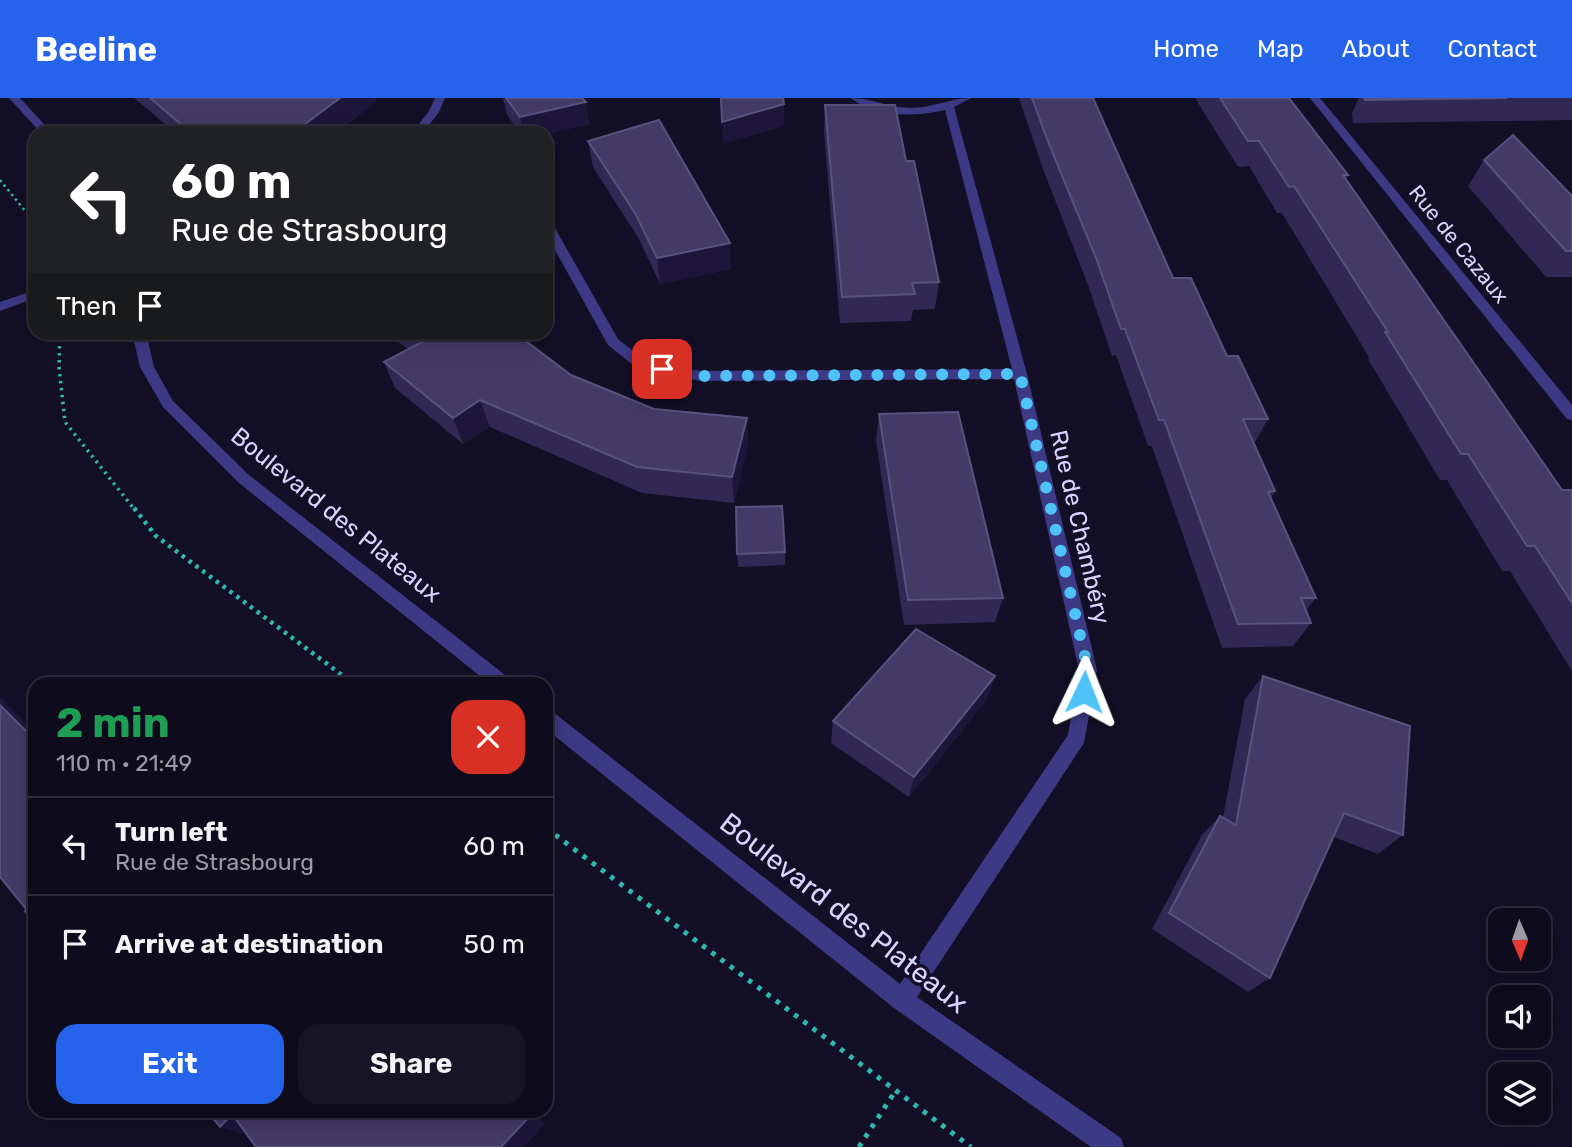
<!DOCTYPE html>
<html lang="en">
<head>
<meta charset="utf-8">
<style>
  :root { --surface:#0e0b1c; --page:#171425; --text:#f1f3f6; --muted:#9b9ba3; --line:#2e2b3b; --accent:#2563eb }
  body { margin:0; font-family:Rubik,sans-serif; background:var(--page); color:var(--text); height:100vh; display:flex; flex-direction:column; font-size:26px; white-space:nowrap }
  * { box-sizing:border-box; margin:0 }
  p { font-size:23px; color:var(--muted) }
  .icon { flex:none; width:38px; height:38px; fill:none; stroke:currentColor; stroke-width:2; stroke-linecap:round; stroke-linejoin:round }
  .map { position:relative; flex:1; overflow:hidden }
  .drawer { position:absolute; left:28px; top:579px; width:525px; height:441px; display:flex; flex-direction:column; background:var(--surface); border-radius:21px; box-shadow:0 4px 18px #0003,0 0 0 2px var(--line) }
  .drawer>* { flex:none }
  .banner { position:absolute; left:28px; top:28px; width:525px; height:214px; border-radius:21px; box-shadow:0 4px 18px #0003,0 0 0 2px var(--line); background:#202124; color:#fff; overflow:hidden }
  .needle { width:46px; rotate:178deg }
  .controls { position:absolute; left:1488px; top:810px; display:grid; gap:14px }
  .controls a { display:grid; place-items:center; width:63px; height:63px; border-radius:14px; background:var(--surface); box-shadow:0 4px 18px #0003,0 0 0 2px var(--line); font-size:35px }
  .pin { position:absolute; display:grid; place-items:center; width:60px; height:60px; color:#fff; margin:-30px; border-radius:14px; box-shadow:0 4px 10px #0006 }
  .me { position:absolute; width:77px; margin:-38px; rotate:2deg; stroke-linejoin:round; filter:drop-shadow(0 0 5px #0008) }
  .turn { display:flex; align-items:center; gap:24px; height:147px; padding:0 28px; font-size:32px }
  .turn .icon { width:91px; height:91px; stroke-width:2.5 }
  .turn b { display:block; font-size:49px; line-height:60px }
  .then { display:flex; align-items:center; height:66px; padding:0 28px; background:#0003; gap:14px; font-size:26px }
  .round { display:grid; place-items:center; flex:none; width:74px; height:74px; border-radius:21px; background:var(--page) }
  .summary { display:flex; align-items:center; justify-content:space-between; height:119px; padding:0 28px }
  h1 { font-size:42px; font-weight:700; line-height:52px; color:#1e9e55 }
  .cta { display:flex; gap:14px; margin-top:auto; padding:14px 28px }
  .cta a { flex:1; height:80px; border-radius:21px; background:var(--accent); color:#fff; font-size:28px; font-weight:700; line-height:80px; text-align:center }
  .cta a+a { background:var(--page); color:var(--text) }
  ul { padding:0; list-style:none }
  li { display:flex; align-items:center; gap:21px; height:98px; padding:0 28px; border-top:2px solid var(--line) }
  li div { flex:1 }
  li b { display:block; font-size:26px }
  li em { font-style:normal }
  header { display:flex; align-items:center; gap:42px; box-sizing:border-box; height:98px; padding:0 35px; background:var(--accent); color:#fff }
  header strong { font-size:33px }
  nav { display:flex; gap:38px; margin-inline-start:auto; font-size:24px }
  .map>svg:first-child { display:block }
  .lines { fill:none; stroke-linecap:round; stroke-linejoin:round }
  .path-far3 { stroke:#2fb8b0; stroke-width:2.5; stroke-dasharray:2.5 3.5; stroke-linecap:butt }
  .path-far2 { stroke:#2fb8b0; stroke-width:3.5; stroke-dasharray:2.5 4.5; stroke-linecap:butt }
  .path-far1 { stroke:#2fb8b0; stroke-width:4.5; stroke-dasharray:3.5 5; stroke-linecap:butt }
  .path { stroke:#2fb8b0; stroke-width:5; stroke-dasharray:4.5 7; stroke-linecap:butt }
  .minor { fill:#3d3a85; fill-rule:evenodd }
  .wall { fill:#312854 }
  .shaded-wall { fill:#1d163a }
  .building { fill:#433a66; stroke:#5a527e; stroke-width:2 }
  .route { stroke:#4fc3f7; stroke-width:12; stroke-dasharray:0 21.6 }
  .labels { text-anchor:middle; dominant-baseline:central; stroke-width:7; stroke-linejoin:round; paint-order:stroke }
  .far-street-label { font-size:21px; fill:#d9d4ff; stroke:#130f26 }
  .street-label { font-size:24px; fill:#d9d4ff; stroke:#130f26 }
  .near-street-label { font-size:28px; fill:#d9d4ff; stroke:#130f26 }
</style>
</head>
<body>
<header>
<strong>Beeline</strong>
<nav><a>Home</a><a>Map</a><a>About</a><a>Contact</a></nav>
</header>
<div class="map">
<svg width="1572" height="1049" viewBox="0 0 1572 1049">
  <rect width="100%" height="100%" fill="#130f26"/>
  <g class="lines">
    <!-- path-far3 -->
    <path class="path-far3" d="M 0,82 L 35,125"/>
    <!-- path-far2 -->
    <path class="path-far2" d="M 60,234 L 59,269 L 65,324 L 135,412"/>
    <!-- path-far1 -->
    <path class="path-far1" d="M 134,410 L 156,438 L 354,586"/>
    <!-- path -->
    <g class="path">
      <path d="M 546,730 L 971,1049"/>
      <path d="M 859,1049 L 896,992"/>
    </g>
    <!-- minor -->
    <g class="minor">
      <path d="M 9,0 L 20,0 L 52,35 L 41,35 Z"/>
      <path d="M 435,0 L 445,0 L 439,14 L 423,35 L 412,35 L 429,13 Z"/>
      <path d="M 851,0 C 871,0 890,10 911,10 C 932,10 951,0 971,0 L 954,9 L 1027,276 L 1097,572 L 1084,645 L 917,899 L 1121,1040 L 1124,1049 L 1091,1049 L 894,910 L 546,631 L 546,612 L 553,614 L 900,886 L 1068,637 L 1079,572 L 1014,281 L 701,283 L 638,271 L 608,247 L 546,136 L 546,121 L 552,125 L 618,241 L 647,264 L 701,273 L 1012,271 L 945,12 C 916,19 875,20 851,0 Z"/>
      <path d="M 1310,0 L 1320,0 L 1572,307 L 1572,322 L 1567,321 Z"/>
      <path d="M 35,192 L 35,200 L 0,213 L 0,204 Z"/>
      <path d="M 132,234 L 146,234 L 154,269 L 173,303 L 249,377 L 509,580 L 512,586 L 490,586 L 239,385 L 163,309 L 140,269 Z"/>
    </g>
  </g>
  <!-- wall -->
  <g class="wall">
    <path d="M 134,0 L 377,0 L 375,4 L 336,35 L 172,35 L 170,32 L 171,31 Z"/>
    <path d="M 503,0 L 582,0 L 586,4 L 589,26 L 546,36 L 546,35 L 520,35 L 507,17 Z"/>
    <path d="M 1019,0 L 1093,0 L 1173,180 L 1268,321 L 1254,346 L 1275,393 L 1271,400 L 1316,500 L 1306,512 L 1311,525 L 1293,548 L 1222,550 L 1152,348 L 1148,348 L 1116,257 L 1112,258 L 1088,187 L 1043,71 Z"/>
    <path d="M 1195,0 L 1289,0 L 1348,77 L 1346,82 L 1562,392 L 1572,392 L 1572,573 L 1510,473 L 1502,473 L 1447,382 L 1440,382 L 1368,261 L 1369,259 L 1282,115 L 1277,115 L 1249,68 L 1238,69 Z"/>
    <path d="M 1359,0 L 1572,0 L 1572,22 L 1353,25 L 1352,15 Z"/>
    <path d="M 825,7 L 906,63 L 939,184 L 935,211 L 913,212 L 911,223 L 840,225 L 824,33 Z"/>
    <path d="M 588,43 L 731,171 L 660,186 L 639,141 L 593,69 Z"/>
    <path d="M 1484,62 L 1572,98 L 1572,179 L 1546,179 L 1468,88 Z"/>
    <path d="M 384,234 L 514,234 L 571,277 L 654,311 L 747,320 L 748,347 L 734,405 L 642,395 L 490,329 L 463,346 L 395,290 L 384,264 L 408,251 Z"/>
    <path d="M 879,316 L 1003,500 L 995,524 L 904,527 L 876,343 Z"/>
    <path d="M 785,454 L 785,467 L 738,469 L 737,456 Z"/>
    <path d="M 995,578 L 987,601 L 909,699 L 831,645 L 833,623 Z"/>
    <path d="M 1263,578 L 1403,737 L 1378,756 L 1334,739 L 1270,880 L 1248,894 L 1152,831 L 1202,737 L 1220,718 L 1223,719 L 1245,601 Z"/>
  </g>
  <!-- shaded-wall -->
  <g class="shaded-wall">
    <path d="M 340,0 L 377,0 L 375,4 L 336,35 L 293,35 Z"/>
    <path d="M 586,4 L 589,26 L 546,36 L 546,35 L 523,35 L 520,19 Z"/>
    <path d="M 784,6 L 784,28 L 723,46 L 722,24 Z"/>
    <path d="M 730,145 L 731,171 L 660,186 L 657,160 Z"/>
    <path d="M 480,302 L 490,329 L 463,346 L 453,320 Z"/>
    <path d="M 747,320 L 748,347 L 734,405 L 732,379 Z"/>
    <path d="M 995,578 L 987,601 L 909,699 L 914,679 Z"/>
    <path d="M 0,599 L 35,634 L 35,642 L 0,607 Z"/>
    <path d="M 528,1013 L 533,1013 L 545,1026 L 524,1049 L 501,1049 Z"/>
    <path d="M 232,1016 L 251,1038 L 220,1029 Z"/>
  </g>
  <!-- building -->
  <g class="building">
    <path d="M 150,0 L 340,0 L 293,35 L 175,35 L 170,32 L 182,27 Z"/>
    <path d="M 506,0 L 582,0 L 586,4 L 520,19 Z"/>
    <path d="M 721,0 L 783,0 L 784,6 L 722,24 Z"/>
    <path d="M 1032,0 L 1093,0 L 1173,180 L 1191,180 L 1227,258 L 1238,258 L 1268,321 L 1243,321 L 1275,393 L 1268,394 L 1316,500 L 1301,500 L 1311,525 L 1238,526 L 1164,322 L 1159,322 L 1125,231 L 1121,231 L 1096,160 L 1049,46 Z"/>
    <path d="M 1220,0 L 1289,0 L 1348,77 L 1343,77 L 1562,392 L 1572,392 L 1572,505 L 1535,448 L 1527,448 L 1468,356 L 1461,356 L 1385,234 L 1388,234 L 1294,88 L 1289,89 L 1259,43 L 1248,43 Z"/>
    <path d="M 1364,0 L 1507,0 L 1365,2 Z"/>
    <path d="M 825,7 L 895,7 L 906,63 L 914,63 L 939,184 L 912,185 L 915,196 L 842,199 Z"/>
    <path d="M 659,22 L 730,145 L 657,160 L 635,115 L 588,43 Z"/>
    <path d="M 1513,37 L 1572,98 L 1572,153 L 1566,153 L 1484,62 Z"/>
    <path d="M 411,234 L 514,234 L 571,277 L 654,311 L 747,320 L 732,379 L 637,369 L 480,302 L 453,320 L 384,264 L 424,243 Z"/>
    <path d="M 958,314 L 1003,500 L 908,502 L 879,316 Z"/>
    <path d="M 782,408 L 785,454 L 737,456 L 736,409 Z"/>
    <path d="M 916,531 L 995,578 L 914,679 L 833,623 Z"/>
    <path d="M 1263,578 L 1410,628 L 1403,737 L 1344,715 L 1270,880 L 1169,815 L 1220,718 L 1236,727 Z"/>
    <path d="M 0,607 L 35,642 L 35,825 L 25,813 L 27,812 L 0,779 Z"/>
    <path d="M 207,1013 L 528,1013 L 531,1017 L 501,1049 L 256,1049 L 232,1016 L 220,1029 Z"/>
  </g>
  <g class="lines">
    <!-- route -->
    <path class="route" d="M 662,271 L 701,278 L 1020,276 L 1088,572 L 1084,594"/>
  </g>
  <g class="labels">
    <!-- far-street labels -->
    <g class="far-street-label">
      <text transform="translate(1459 146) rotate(51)">Rue de Cazaux</text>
    </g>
    <!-- street labels -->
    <g class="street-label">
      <text transform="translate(336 417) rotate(39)">Boulevard des Plateaux</text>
      <text transform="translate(1080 429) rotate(77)">Rue de Chambéry</text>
    </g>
    <!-- near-street labels -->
    <g class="near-street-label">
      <text transform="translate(844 815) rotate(38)">Boulevard des Plateaux</text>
    </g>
  </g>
</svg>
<div class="controls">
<a><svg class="needle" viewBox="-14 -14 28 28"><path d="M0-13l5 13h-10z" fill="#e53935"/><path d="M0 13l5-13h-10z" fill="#9b9ba3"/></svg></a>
<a><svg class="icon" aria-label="sound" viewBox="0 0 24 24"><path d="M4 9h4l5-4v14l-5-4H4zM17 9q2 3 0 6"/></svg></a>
<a><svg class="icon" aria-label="layers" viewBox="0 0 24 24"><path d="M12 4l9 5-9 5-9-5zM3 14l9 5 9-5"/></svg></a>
</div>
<div class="pin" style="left:662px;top:271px;background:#d93025"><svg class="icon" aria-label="arrive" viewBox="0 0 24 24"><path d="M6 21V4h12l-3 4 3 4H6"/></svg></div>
<svg class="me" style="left:1084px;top:594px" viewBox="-20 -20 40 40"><path d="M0-17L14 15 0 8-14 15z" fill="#4fc3f7" stroke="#fff" stroke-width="4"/></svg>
<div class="banner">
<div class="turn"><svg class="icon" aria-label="left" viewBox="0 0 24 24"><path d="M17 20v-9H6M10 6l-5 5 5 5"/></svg><div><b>60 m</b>Rue de Strasbourg</div></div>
<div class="then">Then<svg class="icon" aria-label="arrive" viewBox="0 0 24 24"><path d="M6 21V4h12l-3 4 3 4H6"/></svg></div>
</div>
<section class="drawer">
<div class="summary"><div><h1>2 min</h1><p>110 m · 21:49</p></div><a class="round" style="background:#d93025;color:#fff"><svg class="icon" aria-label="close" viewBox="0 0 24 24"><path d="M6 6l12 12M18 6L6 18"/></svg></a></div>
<ul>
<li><svg class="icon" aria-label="left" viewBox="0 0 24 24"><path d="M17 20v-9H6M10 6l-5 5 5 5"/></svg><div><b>Turn left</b><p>Rue de Strasbourg</p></div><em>60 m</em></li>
<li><svg class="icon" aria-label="arrive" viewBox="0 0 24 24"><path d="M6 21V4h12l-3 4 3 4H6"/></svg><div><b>Arrive at destination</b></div><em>50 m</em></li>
</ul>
<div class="cta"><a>Exit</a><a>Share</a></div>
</section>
</div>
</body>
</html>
